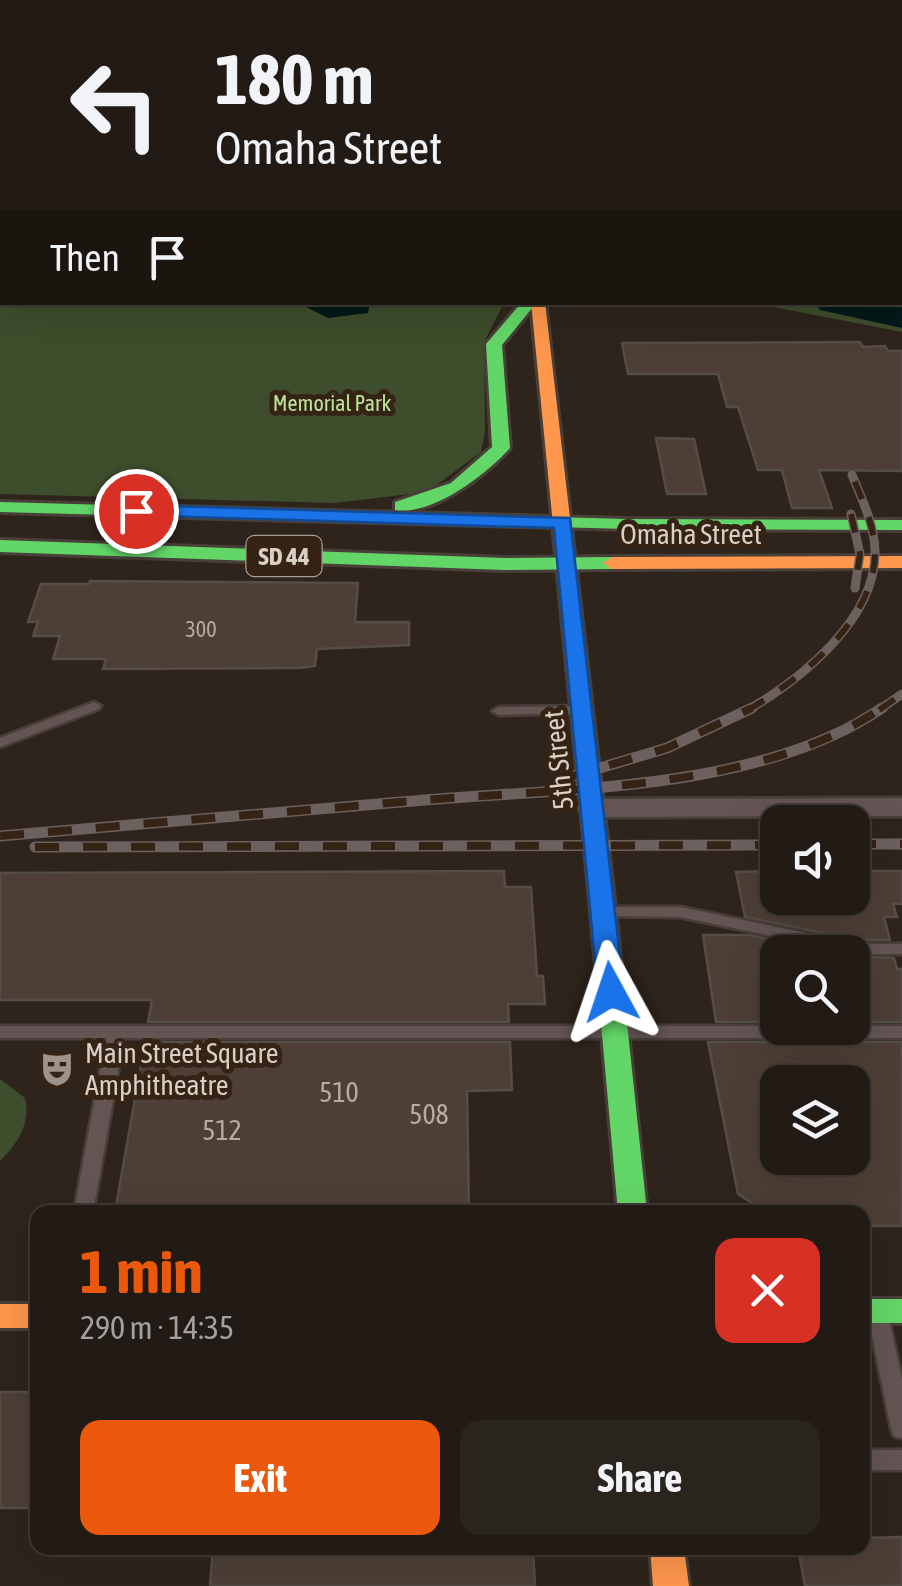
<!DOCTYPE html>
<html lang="en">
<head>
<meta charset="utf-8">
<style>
  :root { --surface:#221b15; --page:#2a241e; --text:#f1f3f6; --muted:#a2a1a0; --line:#3f3934; --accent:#ea580c }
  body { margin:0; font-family:"Asap Condensed",sans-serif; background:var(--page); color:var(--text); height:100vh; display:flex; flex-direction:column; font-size:38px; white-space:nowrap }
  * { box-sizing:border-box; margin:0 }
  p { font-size:32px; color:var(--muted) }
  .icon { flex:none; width:55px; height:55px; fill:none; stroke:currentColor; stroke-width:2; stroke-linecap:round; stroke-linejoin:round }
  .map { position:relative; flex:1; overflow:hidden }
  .sheet { position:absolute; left:30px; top:1205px; width:840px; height:350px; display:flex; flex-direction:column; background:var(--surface); border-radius:20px; box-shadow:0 10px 40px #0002,0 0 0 2px var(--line) }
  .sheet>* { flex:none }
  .banner { position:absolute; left:0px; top:0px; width:902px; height:305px; box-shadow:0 10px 40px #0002,0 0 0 2px var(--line); background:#221b15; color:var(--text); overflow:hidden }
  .buttons { position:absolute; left:760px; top:805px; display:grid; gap:20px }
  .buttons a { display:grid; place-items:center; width:110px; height:110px; border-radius:20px; background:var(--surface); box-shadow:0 10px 40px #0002,0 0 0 2px var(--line); font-size:50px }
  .pin { position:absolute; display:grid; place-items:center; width:85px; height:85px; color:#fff; margin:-42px; border:5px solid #fff; border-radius:50%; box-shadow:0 2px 10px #0007 }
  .me { position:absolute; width:110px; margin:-55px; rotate:355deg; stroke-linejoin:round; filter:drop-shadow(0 0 8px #0008) }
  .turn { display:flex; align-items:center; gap:35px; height:210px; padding:0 50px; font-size:45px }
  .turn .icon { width:130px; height:130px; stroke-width:2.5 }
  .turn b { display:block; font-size:70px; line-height:85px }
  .then { display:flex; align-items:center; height:95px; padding:0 50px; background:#0003; gap:20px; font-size:38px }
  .round { display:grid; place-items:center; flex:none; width:105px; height:105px; border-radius:20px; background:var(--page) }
  .summary { display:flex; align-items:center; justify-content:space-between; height:170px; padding:0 50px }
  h1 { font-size:60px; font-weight:700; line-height:75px; color:var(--accent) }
  .primary-button { display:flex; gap:20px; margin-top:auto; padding:20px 50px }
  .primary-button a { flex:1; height:115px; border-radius:20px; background:var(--accent); color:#fff; font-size:40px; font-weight:700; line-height:115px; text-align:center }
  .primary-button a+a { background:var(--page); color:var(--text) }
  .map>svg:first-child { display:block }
  .green { fill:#3e4d2c }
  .water { fill:#041919 }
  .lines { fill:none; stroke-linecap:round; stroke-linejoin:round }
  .river { fill:#041919; fill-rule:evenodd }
  .building { fill:#4d3f36; stroke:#554d47; stroke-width:2.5; fill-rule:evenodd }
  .lane-casing { stroke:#483f39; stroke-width:5 }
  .street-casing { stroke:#483f39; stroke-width:5 }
  .fast-casing { stroke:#483f39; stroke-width:6 }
  .slow-casing { stroke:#483f39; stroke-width:6 }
  .lane { fill:#645554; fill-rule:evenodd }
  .street { fill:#645554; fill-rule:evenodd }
  .fast { fill:#63d668; fill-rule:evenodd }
  .slow { fill:#ff974d; fill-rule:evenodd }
  .rail-far1-casing { stroke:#6c615e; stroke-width:9 }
  .rail-casing { stroke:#6c615e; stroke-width:11 }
  .rail-far1 { stroke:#352315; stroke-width:6; stroke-dasharray:19; stroke-linecap:butt }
  .rail { stroke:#352315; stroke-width:8; stroke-dasharray:24; stroke-linecap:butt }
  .route { fill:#1a73e8; stroke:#114b97; stroke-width:2.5 }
  .labels { text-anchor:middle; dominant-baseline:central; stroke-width:10; stroke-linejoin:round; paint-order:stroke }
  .far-park-label { font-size:22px; fill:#bce498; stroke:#352315 }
  .number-label { font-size:22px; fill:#b7aba1 }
  .shield { fill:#352315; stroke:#a89b90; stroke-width:2.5 }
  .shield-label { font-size:25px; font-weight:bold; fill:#dacfc5 }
  .street-label { font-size:28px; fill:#dacfc5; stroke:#352315 }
  .poi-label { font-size:28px; fill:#dacfc5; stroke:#352315; text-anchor:start }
  .near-number-label { font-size:28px; fill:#b7aba1 }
</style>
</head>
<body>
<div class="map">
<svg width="902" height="1586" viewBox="0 0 902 1586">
  <rect width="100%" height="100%" fill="#2e241c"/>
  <!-- green -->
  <g class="green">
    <path d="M 0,76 L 2,302 L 504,303 L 484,342 L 485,431 L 481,452 L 427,492 L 334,503 L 0,494 Z"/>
    <path d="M 900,109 L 902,332 L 774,307 L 719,303 L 900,302 Z"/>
    <path d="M 0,1079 L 25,1098 C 31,1123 18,1143 0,1161 Z"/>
  </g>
  <!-- water -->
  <path class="water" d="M 370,302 L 368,313 L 328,318 L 302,305 L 264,307 L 250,303 Z"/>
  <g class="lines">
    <!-- river -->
    <g class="river">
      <rect x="0" y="262" width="2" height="22"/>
      <path d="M 815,302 L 902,306 L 902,328 L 820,310 Z"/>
    </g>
  </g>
  <!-- building -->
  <g class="building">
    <path d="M 860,342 L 863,347 L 885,346 L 888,351 L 902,351 L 902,471 L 819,470 L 832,508 L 792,508 L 782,470 L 758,470 L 738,407 L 727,407 L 718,374 L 628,374 L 622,343 Z"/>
    <path d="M 656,438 L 694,439 L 706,494 L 667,494 Z"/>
    <path d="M 90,581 L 358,583 L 355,622 L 409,622 L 409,645 L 317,649 L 315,666 L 300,668 L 103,669 L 106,659 L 53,659 L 60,636 L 33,636 L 38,622 L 28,622 L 41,584 L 89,584 Z"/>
    <path d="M 504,871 L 505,887 L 531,887 L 537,976 L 543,976 L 545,1004 L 508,1004 L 509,1022 L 148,1022 L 152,1000 L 0,1000 L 0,873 Z"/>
    <path d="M 778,871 L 778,898 L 852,898 L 852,871 L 902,871 L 902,904 L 893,904 L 897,917 L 884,917 L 890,940 L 859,940 L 745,917 L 736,872 Z"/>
    <path d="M 703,935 L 749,935 L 778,941 L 778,1022 L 716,1022 Z"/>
    <path d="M 852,956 L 894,958 L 897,969 L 902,969 L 902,1022 L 852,1022 Z"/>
    <path d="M 145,1042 L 510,1042 L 512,1090 L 467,1091 L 469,1212 L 115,1212 Z"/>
    <path d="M 708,1042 L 902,1042 L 902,1226 L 862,1226 L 862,1212 L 766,1212 L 738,1194 ZM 778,1082 L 852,1082 L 852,1158 L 778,1158 Z"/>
    <rect x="0" y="1392" width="38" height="116"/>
    <path d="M 902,1537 L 902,1586 L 805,1586 L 798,1548 L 862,1548 L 862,1538 Z"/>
    <path d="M 213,1548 L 533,1548 L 535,1586 L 210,1586 Z"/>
  </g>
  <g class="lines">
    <defs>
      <g id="lane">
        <rect x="266" y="0" width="6" height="2"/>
        <path d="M 311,0 L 317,0 L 316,2 L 310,2 Z"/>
        <rect x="535" y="0" width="6" height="2"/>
        <path d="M 579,0 L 586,0 L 587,2 L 581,2 Z"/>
        <path d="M 826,0 L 832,0 L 833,2 L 827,2 Z"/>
        <rect x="900" y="110" width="2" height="8"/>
        <path d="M 94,702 L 101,706 L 99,709 L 0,747 L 0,738 Z"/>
        <path d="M 579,706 L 584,707 L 586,710 L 584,713 L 499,715 L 492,711 L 499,707 Z"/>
        <path d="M 607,907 L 680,907 L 859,944 L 902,944 L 902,954 L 859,954 L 680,917 L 601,916 L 599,912 L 601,908 Z"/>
        <path d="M 0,1026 L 902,1026 L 902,1038 L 124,1038 L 93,1212 L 74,1212 L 106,1038 L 0,1038 Z"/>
        <path d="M 879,1312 L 886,1314 L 889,1320 L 902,1379 L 902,1438 L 894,1436 L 891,1429 L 869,1320 L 872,1314 Z"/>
        <rect x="862" y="1450" width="40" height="20"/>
      </g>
      <g id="street">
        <rect x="900" y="11" width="2" height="8"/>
        <rect x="900" y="97" width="2" height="10"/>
        <path d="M 902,798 L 902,816 L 593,817 L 582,814 L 578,808 L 582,802 L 593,799 Z"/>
      </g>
      <g id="fast">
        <path d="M 522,302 L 537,302 L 502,345 L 510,448 C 486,475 432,516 395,510 L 395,502 L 451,483 L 492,447 L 486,344 Z"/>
        <path d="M 0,502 L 627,519 L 902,520 L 902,530 L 627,529 L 0,512 Z"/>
        <path d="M 0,540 L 505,558 L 612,557 L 621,563 L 612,569 L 505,570 L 0,552 Z"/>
        <path d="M 601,882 L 613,890 L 647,1212 L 618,1212 L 589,890 Z"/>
        <rect x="862" y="1299" width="40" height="24"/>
      </g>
      <g id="slow">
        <rect x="651" y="0" width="10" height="2"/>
        <path d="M 531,302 L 545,302 L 613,890 L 601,898 L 589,890 Z"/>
        <path d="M 902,556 L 902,568 L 612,569 L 603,563 L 612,557 Z"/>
        <rect x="0" y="1304" width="38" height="24"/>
        <path d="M 650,1548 L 684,1548 L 689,1586 L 653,1586 Z"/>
      </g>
    </defs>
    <!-- lane casing -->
    <use href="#lane" class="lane-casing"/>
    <!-- street casing -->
    <use href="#street" class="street-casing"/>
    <!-- fast casing -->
    <use href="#fast" class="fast-casing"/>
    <!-- slow casing -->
    <use href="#slow" class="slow-casing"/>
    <!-- lane -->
    <use href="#lane" class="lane"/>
    <!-- street -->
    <use href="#street" class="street"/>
    <!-- fast -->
    <use href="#fast" class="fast"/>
    <!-- slow -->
    <use href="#slow" class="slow"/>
    <defs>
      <g id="rail-far1">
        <path d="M 851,514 L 860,554 L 855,588"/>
        <path d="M 748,710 C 801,679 877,619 875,550 C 874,524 862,499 852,475"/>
        <path d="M 879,710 L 902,694"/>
      </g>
      <g id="rail">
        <path d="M 563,779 L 667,748 L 752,708"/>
        <path d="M 0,836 C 142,824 283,812 425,800 C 567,788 760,791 882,708"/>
        <path d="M 852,844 L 902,844"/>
        <path d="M 35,847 L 778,845"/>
      </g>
    </defs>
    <!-- rail-far1 casing -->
    <use href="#rail-far1" class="rail-far1-casing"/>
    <!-- rail casing -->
    <use href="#rail" class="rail-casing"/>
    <!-- rail-far1 -->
    <use href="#rail-far1" class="rail-far1"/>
    <!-- rail -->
    <use href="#rail" class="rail"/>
  </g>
  <!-- route -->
  <path class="route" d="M 136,505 L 570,518 L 624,992 L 620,998 L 602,998 L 598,992 L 554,528 L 129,515 L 129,507 Z"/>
  <!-- icons -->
  <defs>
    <symbol id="theatre-bare" viewBox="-9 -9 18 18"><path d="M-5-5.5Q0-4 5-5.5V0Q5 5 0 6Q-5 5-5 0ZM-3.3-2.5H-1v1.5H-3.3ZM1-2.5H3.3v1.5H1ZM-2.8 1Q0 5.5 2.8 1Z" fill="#9e938a" stroke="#352315" stroke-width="2.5" paint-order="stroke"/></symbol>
  </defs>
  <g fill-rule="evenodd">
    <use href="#theatre-bare" x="32" y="1044" width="50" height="50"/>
  </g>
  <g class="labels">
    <!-- far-park labels -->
    <g class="far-park-label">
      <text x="332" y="403">Memorial Park</text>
    </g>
    <!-- number labels -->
    <g class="number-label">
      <text x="201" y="629">300</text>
    </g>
    <!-- shield labels -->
    <rect class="shield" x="246.5" y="536" width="75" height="40" rx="8"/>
    <g class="shield-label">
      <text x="284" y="556">SD 44</text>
    </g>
    <!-- street labels -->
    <g class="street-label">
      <text x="691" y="534">Omaha Street</text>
      <text transform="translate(558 760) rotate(-96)">5th Street</text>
    </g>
    <!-- poi labels -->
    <g class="poi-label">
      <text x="85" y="1053">Main Street Square<tspan x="85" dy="32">Amphitheatre</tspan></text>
    </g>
    <!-- near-number labels -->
    <g class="near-number-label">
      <text x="339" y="1092">510</text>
      <text x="429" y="1114">508</text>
      <text x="222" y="1130">512</text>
    </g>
  </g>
</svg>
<div class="buttons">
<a><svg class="icon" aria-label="sound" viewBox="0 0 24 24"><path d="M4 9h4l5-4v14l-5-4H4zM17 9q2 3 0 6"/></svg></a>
<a><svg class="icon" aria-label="search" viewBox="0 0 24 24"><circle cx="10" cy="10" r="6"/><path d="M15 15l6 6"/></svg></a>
<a><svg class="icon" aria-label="layers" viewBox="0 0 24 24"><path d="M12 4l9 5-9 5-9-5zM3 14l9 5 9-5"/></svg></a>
</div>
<div class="pin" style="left:136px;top:511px;background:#d93025"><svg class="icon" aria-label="arrive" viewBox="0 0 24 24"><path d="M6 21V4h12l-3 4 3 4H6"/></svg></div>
<svg class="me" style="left:611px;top:992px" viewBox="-20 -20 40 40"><path d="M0-17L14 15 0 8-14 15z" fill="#1a73e8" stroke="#fff" stroke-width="4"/></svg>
<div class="banner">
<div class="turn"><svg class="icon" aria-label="left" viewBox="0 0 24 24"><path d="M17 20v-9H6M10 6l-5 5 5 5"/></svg><div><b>180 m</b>Omaha Street</div></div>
<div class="then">Then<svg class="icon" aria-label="arrive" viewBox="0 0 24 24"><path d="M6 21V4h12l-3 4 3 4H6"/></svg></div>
</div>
<section class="sheet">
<div class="summary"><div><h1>1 min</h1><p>290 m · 14:35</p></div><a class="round" style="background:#d93025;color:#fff"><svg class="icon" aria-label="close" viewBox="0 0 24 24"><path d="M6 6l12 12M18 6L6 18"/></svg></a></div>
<div class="primary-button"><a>Exit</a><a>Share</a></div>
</section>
</div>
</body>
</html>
